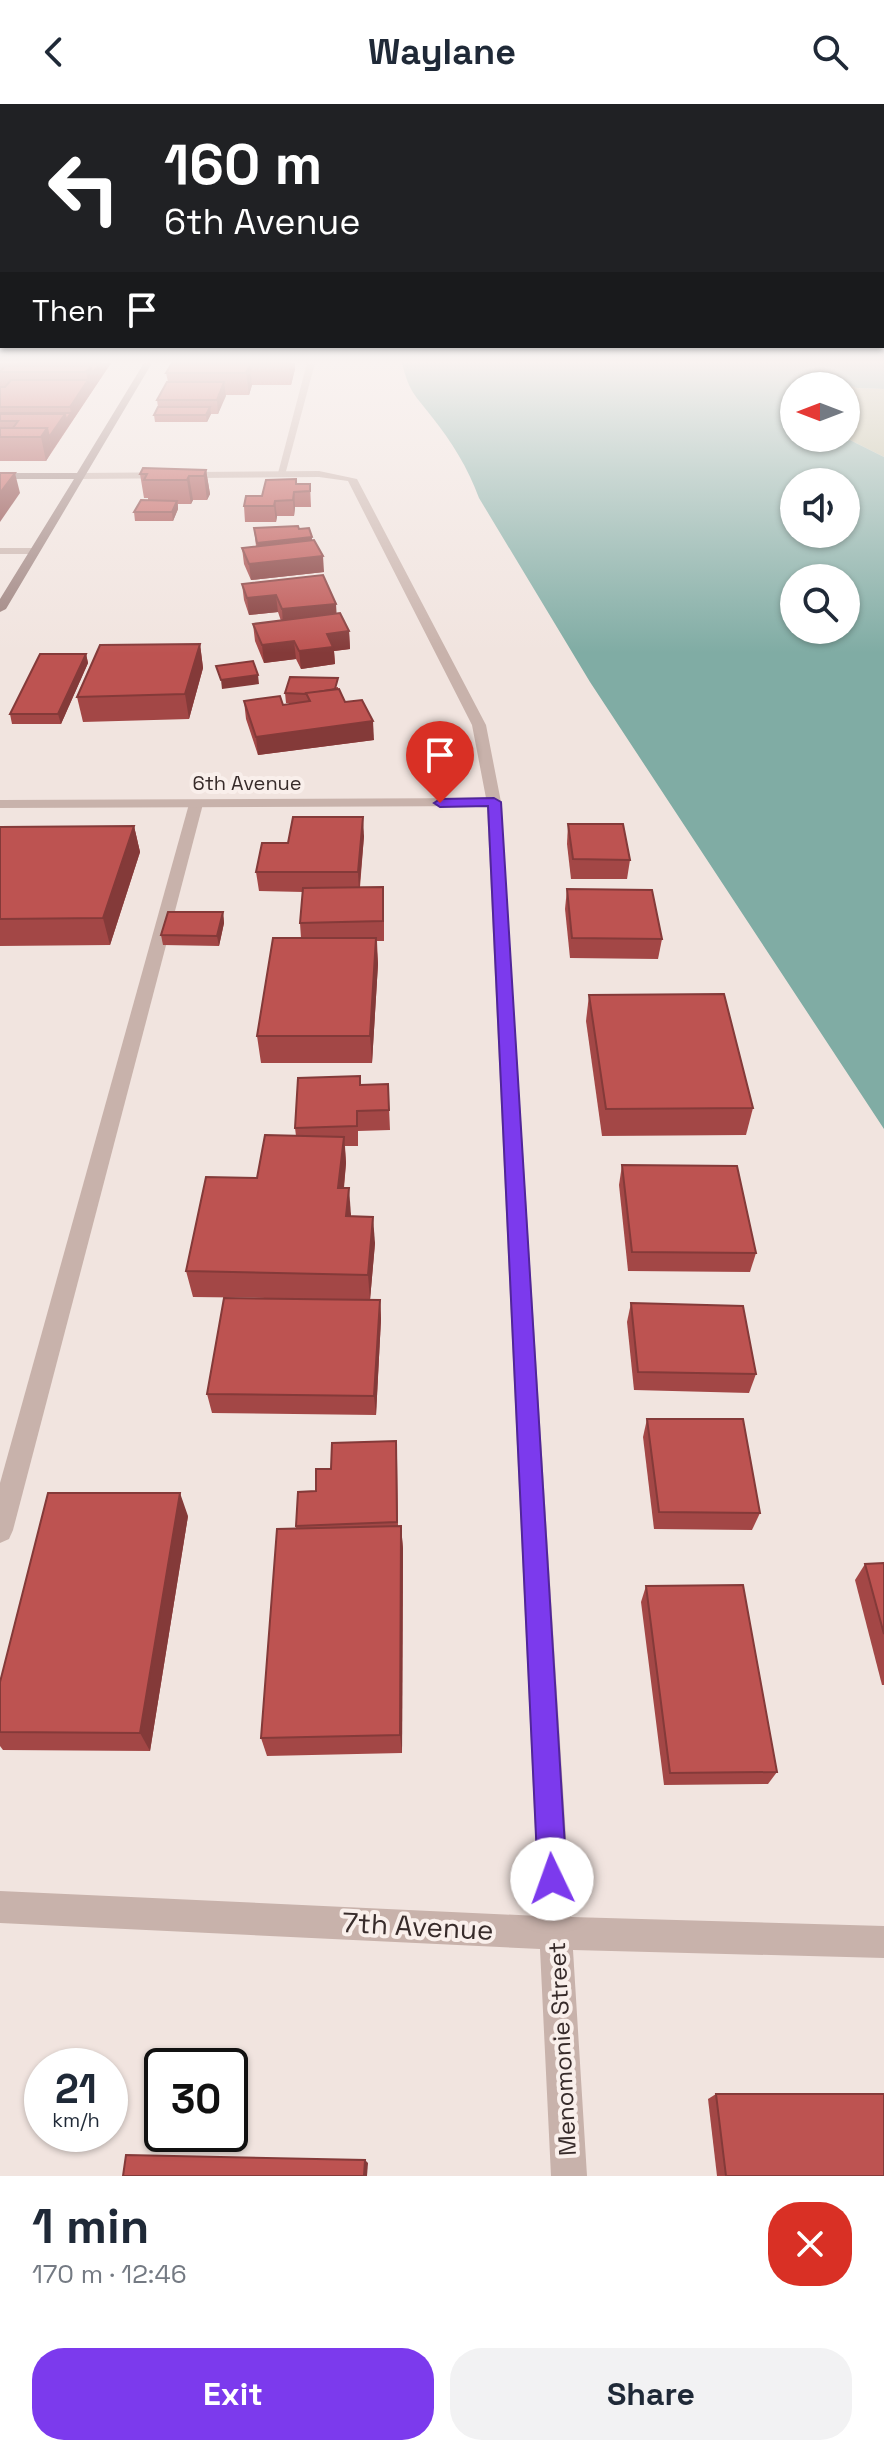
<!DOCTYPE html>
<html lang="en">
<head>
<meta charset="utf-8">
<style>
  :root { --surface:#fff; --page:#f2f2f3; --text:#1f2937; --muted:#747a83; --accent:#7c3aed }
  body { margin:0; font-family:"Space Grotesk",sans-serif; background:var(--page); color:var(--text); height:100vh; display:flex; flex-direction:column; font-size:30px; white-space:nowrap }
  * { box-sizing:border-box; margin:0 }
  p { font-size:26px; color:var(--muted) }
  .icon { flex:none; width:44px; height:44px; fill:none; stroke:currentColor; stroke-width:2; stroke-linecap:round; stroke-linejoin:round }
  .map { position:relative; height:2072px; overflow:hidden }
  .panel { display:flex; flex-direction:column; background:var(--surface); flex:1 }
  .panel>* { flex:none }
  .guide { position:absolute; left:0px; top:0px; width:884px; height:244px; box-shadow:0 2px 6px #0004; background:#202124; color:#fff; overflow:hidden }
  .needle { width:52px; rotate:270deg }
  .buttons { position:absolute; left:780px; top:268px; display:grid; gap:16px }
  .buttons a { display:grid; place-items:center; width:80px; height:80px; border-radius:50%; background:var(--surface); box-shadow:0 2px 6px #0004; font-size:40px }
  .speed { position:absolute; left:24px; top:1944px; display:flex; gap:16px; font-size:40px; font-weight:700; text-align:center }
  .speed>* { display:grid; place-content:center; width:104px; height:104px; border-radius:50%; background:var(--surface); box-shadow:0 2px 6px #0004; line-height:1 }
  .speed small { font-size:20px; font-weight:400 }
  .speed .limit { border:4px solid #111; border-radius:12px; background:#fff; color:#111 }
  .pin { position:absolute; display:grid; place-items:center; width:68px; height:68px; color:#fff; margin:-82px -34px; border-radius:50% 50% 50% 0; rotate:-45deg; box-shadow:0 0 8px #0007 }
  .pin .icon { rotate:45deg }
  .me { position:absolute; width:88px; margin:-44px; rotate:357deg; stroke-linejoin:round; filter:drop-shadow(0 0 6px #0008) }
  .turn { display:flex; align-items:center; gap:28px; height:168px; padding:0 32px; font-size:36px }
  .turn .icon { width:104px; height:104px; stroke-width:2.5 }
  .turn b { display:block; font-size:56px; line-height:68px }
  .then { display:flex; align-items:center; height:76px; padding:0 32px; background:#0003; gap:16px; font-size:30px }
  .round { display:grid; place-items:center; flex:none; width:84px; height:84px; border-radius:32px; background:var(--page) }
  .summary { display:flex; align-items:center; justify-content:space-between; height:136px; padding:0 32px }
  h1 { font-size:48px; font-weight:700; line-height:60px }
  .action { display:flex; gap:16px; margin-top:auto; padding:16px 32px }
  .action a { flex:1; height:92px; border-radius:32px; background:var(--accent); color:#fff; font-size:32px; font-weight:700; line-height:92px; text-align:center }
  .action a+a { background:var(--page); color:var(--text) }
  header { display:flex; justify-content:space-between; align-items:center; height:104px; padding:0 32px; background:var(--surface); font-size:36px; font-weight:700 }
  .map>svg:first-child { display:block }
  .green { fill:#bbbfa0 }
  .water { fill:#80aca4; fill-rule:evenodd }
  .lines { fill:none; stroke-linecap:round; stroke-linejoin:round }
  .service { fill:#c8b2ab; fill-rule:evenodd }
  .minor { fill:#c8b2ab; fill-rule:evenodd }
  .secondary { fill:#9c817d; fill-rule:evenodd }
  .wall { fill:#a34746 }
  .shaded-wall { fill:#843a39 }
  .building { fill:#bd5351; stroke:#843a39; stroke-width:2 }
  .route { fill:#7c3aed; stroke:#51269a; stroke-width:2 }
  .labels { text-anchor:middle; dominant-baseline:central; stroke-width:8; stroke-linejoin:round; paint-order:stroke }
  .far-street-label { font-size:20px; fill:#372b2a; stroke:#f9efeb }
  .street-label { font-size:24px; fill:#372b2a; stroke:#f9efeb }
  .near-street-label { font-size:28px; fill:#372b2a; stroke:#f9efeb }
</style>
</head>
<body>
<header><svg class="icon" aria-label="back" viewBox="0 0 24 24"><path d="M15 5l-7 7 7 7"/></svg>Waylane<svg class="icon" aria-label="search" viewBox="0 0 24 24"><circle cx="10" cy="10" r="6"/><path d="M15 15l6 6"/></svg></header>
<div class="map">
<svg width="884" height="2072" viewBox="0 0 884 2072">
  <rect width="100%" height="100%" fill="#f1e4df"/>
  <!-- green -->
  <path class="green" d="M 825,271 L 857,284 L 884,285 L 884,353 L 846,334 L 846,282 L 808,282 L 811,274 Z"/>
  <!-- water -->
  <path class="water" d="M 402,259 L 884,259 L 884,285 L 857,284 L 825,271 L 811,274 L 808,282 L 794,282 L 794,334 L 846,334 L 884,353 L 884,1025 L 590,578 L 479,394 C 468,364 452,338 432,313 C 415,291 409,288 402,259 ZM 794,378 L 846,378 L 846,430 L 794,430 ZM 794,474 L 846,474 L 846,526 L 794,526 Z"/>
  <g class="lines">
    <!-- service -->
    <g class="service">
      <path d="M 307,259 L 315,259 L 285,371 L 277,373 Z"/>
      <path d="M 0,444 L 35,444 L 40,447 L 35,450 L 0,450 Z"/>
      <path d="M 196,696 L 203,700 L 13,1426 L 9,1435 L 0,1439 L 0,1379 L 189,700 Z"/>
    </g>
    <!-- minor -->
    <path class="minor" d="M 319,367 L 357,375 L 486,621 L 501,698 L 571,1813 L 884,1822 L 884,1854 L 573,1846 L 587,2072 L 551,2072 L 540,1845 L 0,1819 L 0,1787 L 539,1812 L 487,702 L 0,704 L 0,696 L 486,694 L 472,621 L 348,377 L 319,373 L 80,375 L 75,372 L 80,369 Z"/>
    <!-- secondary -->
    <path class="secondary" d="M 144,259 L 152,259 L 6,505 L 0,508 L 0,495 L 74,375 L 0,375 L 0,369 L 77,369 Z"/>
  </g>
  <!-- wall -->
  <g class="wall">
    <path d="M 0,259 L 111,259 L 46,357 L 0,357 Z"/>
    <path d="M 172,259 L 295,259 L 295,265 L 291,281 L 252,281 L 249,291 L 225,291 L 218,310 L 211,310 L 207,318 L 155,318 L 154,311 L 158,303 L 157,296 L 168,278 L 166,269 Z"/>
    <path d="M 206,366 L 210,390 L 207,396 L 193,396 L 191,400 L 178,400 L 178,405 L 173,417 L 135,417 L 134,408 L 148,397 L 148,394 L 144,394 L 140,370 Z"/>
    <path d="M 296,380 L 310,380 L 311,403 L 295,403 L 294,412 L 277,412 L 276,418 L 245,418 L 244,402 L 262,392 Z"/>
    <path d="M 254,424 L 299,425 L 312,436 L 324,468 L 251,476 L 244,460 L 242,444 L 256,442 Z"/>
    <path d="M 242,480 L 336,510 L 349,527 L 350,545 L 334,547 L 335,560 L 301,565 L 296,555 L 264,559 L 255,537 L 253,520 L 281,517 L 278,508 L 249,511 L 244,496 Z"/>
    <path d="M 200,540 L 203,564 L 189,615 L 83,618 L 77,593 Z"/>
    <path d="M 86,550 L 88,559 L 61,620 L 12,620 L 10,610 Z"/>
    <path d="M 338,583 L 338,585 L 345,598 L 374,636 L 258,651 L 246,615 L 244,597 L 283,601 L 295,599 L 286,599 L 285,589 Z"/>
    <path d="M 568,720 L 630,756 L 627,775 L 571,775 L 567,740 Z"/>
    <path d="M 134,722 L 140,748 L 110,841 L 0,842 L 0,723 Z"/>
    <path d="M 364,732 L 360,783 L 383,783 L 384,802 L 384,837 L 377,837 L 378,860 L 372,959 L 261,959 L 257,932 L 301,834 L 300,819 L 303,788 L 259,787 L 256,768 L 288,739 Z"/>
    <path d="M 567,785 L 662,835 L 658,855 L 570,854 L 565,805 Z"/>
    <path d="M 223,808 L 224,819 L 219,842 L 163,841 L 161,831 Z"/>
    <path d="M 589,891 L 753,1004 L 746,1031 L 602,1032 L 586,917 Z"/>
    <path d="M 388,980 L 390,1026 L 358,1027 L 358,1042 L 345,1042 L 346,1059 L 344,1084 L 351,1112 L 375,1139 L 370,1196 L 380,1196 L 381,1215 L 376,1311 L 212,1309 L 207,1290 L 266,1194 L 193,1193 L 186,1167 L 257,1074 L 296,1032 L 295,1024 L 361,981 Z"/>
    <path d="M 622,1061 L 756,1149 L 750,1168 L 628,1167 L 619,1081 Z"/>
    <path d="M 631,1199 L 756,1270 L 749,1289 L 634,1286 L 627,1218 Z"/>
    <path d="M 647,1315 L 760,1409 L 752,1426 L 654,1425 L 643,1333 Z"/>
    <path d="M 397,1354 L 398,1422 L 401,1422 L 403,1445 L 402,1649 L 267,1652 L 261,1634 L 296,1422 L 316,1387 L 331,1365 Z"/>
    <path d="M 188,1412 L 150,1647 L 3,1646 L 0,1642 L 0,1578 Z"/>
    <path d="M 884,1459 L 884,1581 L 882,1581 L 855,1476 L 865,1460 Z"/>
    <path d="M 646,1482 L 777,1668 L 768,1680 L 664,1681 L 641,1498 Z"/>
    <path d="M 716,1990 L 884,2072 L 717,2072 L 708,1995 Z"/>
  </g>
  <!-- shaded-wall -->
  <g class="shaded-wall">
    <path d="M 100,259 L 111,259 L 52,347 L 49,333 L 65,310 L 71,309 L 70,303 L 88,276 L 86,268 L 91,262 Z"/>
    <path d="M 289,259 L 295,259 L 295,265 L 291,281 Z"/>
    <path d="M 250,260 L 252,281 L 249,291 L 246,269 Z"/>
    <path d="M 224,278 L 226,292 L 218,310 L 217,296 Z"/>
    <path d="M 210,303 L 211,310 L 207,318 L 206,311 Z"/>
    <path d="M 47,324 L 52,347 L 46,357 L 41,333 Z"/>
    <path d="M 206,366 L 210,390 L 207,396 L 204,372 Z"/>
    <path d="M 15,369 L 20,389 L 0,418 L 0,389 Z"/>
    <path d="M 189,372 L 193,396 L 191,400 L 187,376 Z"/>
    <path d="M 294,388 L 295,403 L 294,412 L 293,396 Z"/>
    <path d="M 177,397 L 178,405 L 173,417 L 172,408 Z"/>
    <path d="M 275,397 L 277,412 L 276,418 L 274,402 Z"/>
    <path d="M 312,433 L 312,442 L 258,448 L 257,439 Z"/>
    <path d="M 323,452 L 324,468 L 251,476 L 249,460 Z"/>
    <path d="M 276,491 L 278,508 L 249,511 L 247,494 Z"/>
    <path d="M 336,500 L 337,517 L 283,522 L 282,505 Z"/>
    <path d="M 349,527 L 350,545 L 334,547 L 335,560 L 301,565 L 299,547 L 327,530 Z"/>
    <path d="M 294,537 L 296,555 L 264,559 L 262,541 Z"/>
    <path d="M 200,540 L 203,564 L 189,615 L 185,590 Z"/>
    <path d="M 86,550 L 88,559 L 61,620 L 58,610 Z"/>
    <path d="M 258,571 L 259,580 L 222,585 L 221,576 Z"/>
    <path d="M 373,617 L 374,636 L 258,651 L 256,633 Z"/>
    <path d="M 363,713 L 364,732 L 359,788 L 358,768 Z"/>
    <path d="M 134,722 L 140,748 L 110,841 L 103,814 Z"/>
    <path d="M 223,808 L 224,819 L 219,842 L 217,832 Z"/>
    <path d="M 376,834 L 378,860 L 372,959 L 370,932 Z"/>
    <path d="M 344,1033 L 346,1059 L 341,1111 L 338,1084 Z"/>
    <path d="M 349,1084 L 351,1111 L 348,1138 L 346,1112 Z"/>
    <path d="M 373,1113 L 375,1139 L 370,1196 L 368,1171 Z"/>
    <path d="M 380,1196 L 381,1215 L 376,1311 L 374,1292 Z"/>
    <path d="M 180,1389 L 188,1412 L 150,1647 L 140,1629 Z"/>
    <path d="M 401,1422 L 403,1445 L 402,1649 L 400,1631 Z"/>
    <path d="M 365,2056 L 368,2059 L 367,2072 L 364,2072 Z"/>
  </g>
  <!-- building -->
  <g class="building">
    <path d="M 19,259 L 100,259 L 92,270 L 91,262 L 16,262 Z"/>
    <path d="M 172,259 L 289,259 L 250,260 L 246,269 L 166,269 Z"/>
    <path d="M 5,262 L 91,262 L 86,268 L 0,268 Z"/>
    <path d="M 11,276 L 88,276 L 70,303 L 0,303 L 0,283 L 5,283 Z"/>
    <path d="M 167,278 L 224,278 L 217,296 L 157,296 Z"/>
    <path d="M 158,303 L 210,303 L 206,311 L 154,311 Z"/>
    <path d="M 0,309 L 71,309 L 66,316 L 65,310 Z"/>
    <path d="M 0,310 L 65,310 L 49,333 L 47,324 L 13,324 L 18,317 L 0,317 Z"/>
    <path d="M 0,324 L 47,324 L 41,333 L 0,333 Z"/>
    <path d="M 143,364 L 206,366 L 204,372 L 189,372 L 187,376 L 144,376 L 147,370 L 140,370 Z"/>
    <path d="M 0,369 L 15,369 L 0,389 Z"/>
    <path d="M 296,375 L 296,380 L 310,380 L 310,387 L 294,388 L 293,396 L 275,397 L 274,402 L 244,402 L 246,392 L 262,392 L 266,376 Z"/>
    <path d="M 141,396 L 177,397 L 172,408 L 134,408 Z"/>
    <path d="M 298,422 L 299,425 L 309,424 L 312,433 L 257,439 L 254,424 Z"/>
    <path d="M 314,436 L 323,452 L 249,460 L 242,444 Z"/>
    <path d="M 323,471 L 336,500 L 282,505 L 276,491 L 247,494 L 242,480 Z"/>
    <path d="M 340,509 L 349,527 L 327,530 L 333,543 L 299,547 L 294,537 L 262,541 L 253,520 Z"/>
    <path d="M 200,540 L 185,590 L 77,593 L 100,541 Z"/>
    <path d="M 40,550 L 86,550 L 58,610 L 10,610 Z"/>
    <path d="M 253,557 L 258,571 L 221,576 L 216,562 Z"/>
    <path d="M 290,573 L 338,574 L 335,585 L 307,590 L 285,589 Z"/>
    <path d="M 339,585 L 345,598 L 362,596 L 373,617 L 256,633 L 244,597 L 280,592 L 283,601 L 310,597 L 306,589 Z"/>
    <path d="M 293,713 L 363,713 L 358,768 L 256,768 L 262,739 L 288,739 Z"/>
    <path d="M 568,720 L 623,720 L 630,756 L 573,755 Z"/>
    <path d="M 134,722 L 103,814 L 0,815 L 0,723 Z"/>
    <path d="M 383,783 L 383,817 L 300,819 L 303,784 Z"/>
    <path d="M 567,785 L 652,786 L 662,835 L 572,834 Z"/>
    <path d="M 168,808 L 223,808 L 217,832 L 161,831 Z"/>
    <path d="M 273,834 L 376,834 L 370,932 L 257,932 Z"/>
    <path d="M 724,890 L 753,1004 L 606,1005 L 589,891 Z"/>
    <path d="M 360,972 L 360,981 L 388,980 L 389,1006 L 357,1007 L 357,1022 L 295,1024 L 298,974 Z"/>
    <path d="M 265,1031 L 344,1033 L 338,1084 L 349,1084 L 346,1112 L 373,1113 L 368,1171 L 186,1167 L 206,1073 L 257,1074 Z"/>
    <path d="M 622,1061 L 737,1062 L 756,1149 L 632,1148 Z"/>
    <path d="M 224,1194 L 380,1196 L 374,1292 L 207,1290 Z"/>
    <path d="M 631,1199 L 743,1202 L 756,1270 L 638,1268 Z"/>
    <path d="M 647,1315 L 743,1315 L 760,1409 L 659,1408 Z"/>
    <path d="M 396,1337 L 397,1418 L 296,1422 L 298,1388 L 316,1387 L 316,1365 L 331,1365 L 332,1339 Z"/>
    <path d="M 48,1389 L 180,1389 L 140,1629 L 0,1628 L 0,1578 Z"/>
    <path d="M 401,1422 L 400,1631 L 261,1634 L 277,1425 Z"/>
    <path d="M 884,1459 L 884,1530 L 865,1460 Z"/>
    <path d="M 743,1481 L 777,1668 L 670,1669 L 646,1482 Z"/>
    <path d="M 716,1990 L 884,1990 L 884,2072 L 726,2072 Z"/>
    <path d="M 126,2051 L 365,2056 L 364,2072 L 123,2072 Z"/>
  </g>
  <!-- sky -->
  <linearGradient id="sky" x2="0" y2="1"><stop stop-color="#7eb1cd"/><stop offset="0.47" stop-color="#f9f3f1"/><stop offset="1" stop-color="#f9f3f1" stop-opacity="0"/></linearGradient>
  <rect width="884" height="549" fill="url(#sky)"/>
  <!-- route -->
  <path class="route" d="M 494,694 L 501,698 L 567,1775 L 562,1785 L 552,1789 L 542,1785 L 538,1775 L 488,702 L 440,703 L 434,699 L 440,695 Z"/>
  <g class="labels">
    <!-- far-street labels -->
    <g class="far-street-label">
      <text x="247" y="679">6th Avenue</text>
    </g>
    <!-- street labels -->
    <g class="street-label">
      <text transform="translate(562 1945) rotate(-93)">Menomonie Street</text>
    </g>
    <!-- near-street labels -->
    <g class="near-street-label">
      <text transform="translate(418 1822) rotate(3)">7th Avenue</text>
    </g>
  </g>
</svg>
<div class="buttons">
<a><svg class="needle" viewBox="-14 -14 28 28"><path d="M0-13l5 13h-10z" fill="#e53935"/><path d="M0 13l5-13h-10z" fill="#747a83"/></svg></a>
<a><svg class="icon" aria-label="sound" viewBox="0 0 24 24"><path d="M4 9h4l5-4v14l-5-4H4zM17 9q2 3 0 6"/></svg></a>
<a><svg class="icon" aria-label="search" viewBox="0 0 24 24"><circle cx="10" cy="10" r="6"/><path d="M15 15l6 6"/></svg></a>
</div>
<div class="speed"><div>21<small>km/h</small></div><div class="limit">30</div></div>
<div class="pin" style="left:440px;top:699px;background:#d93025"><svg class="icon" aria-label="arrive" viewBox="0 0 24 24"><path d="M6 21V4h12l-3 4 3 4H6"/></svg></div>
<svg class="me" style="left:552px;top:1775px" viewBox="-20 -20 40 40"><circle r="19" fill="#fff"/><path d="M0-13L10 11 0 6-10 11z" fill="#7c3aed"/></svg>
<div class="guide">
<div class="turn"><svg class="icon" aria-label="left" viewBox="0 0 24 24"><path d="M17 20v-9H6M10 6l-5 5 5 5"/></svg><div><b>160 m</b>6th Avenue</div></div>
<div class="then">Then<svg class="icon" aria-label="arrive" viewBox="0 0 24 24"><path d="M6 21V4h12l-3 4 3 4H6"/></svg></div>
</div>
</div>
<section class="panel">
<div class="summary"><div><h1>1 min</h1><p>170 m · 12:46</p></div><a class="round" style="background:#d93025;color:#fff"><svg class="icon" aria-label="close" viewBox="0 0 24 24"><path d="M6 6l12 12M18 6L6 18"/></svg></a></div>
<div class="action"><a>Exit</a><a>Share</a></div>
</section>
</body>
</html>
